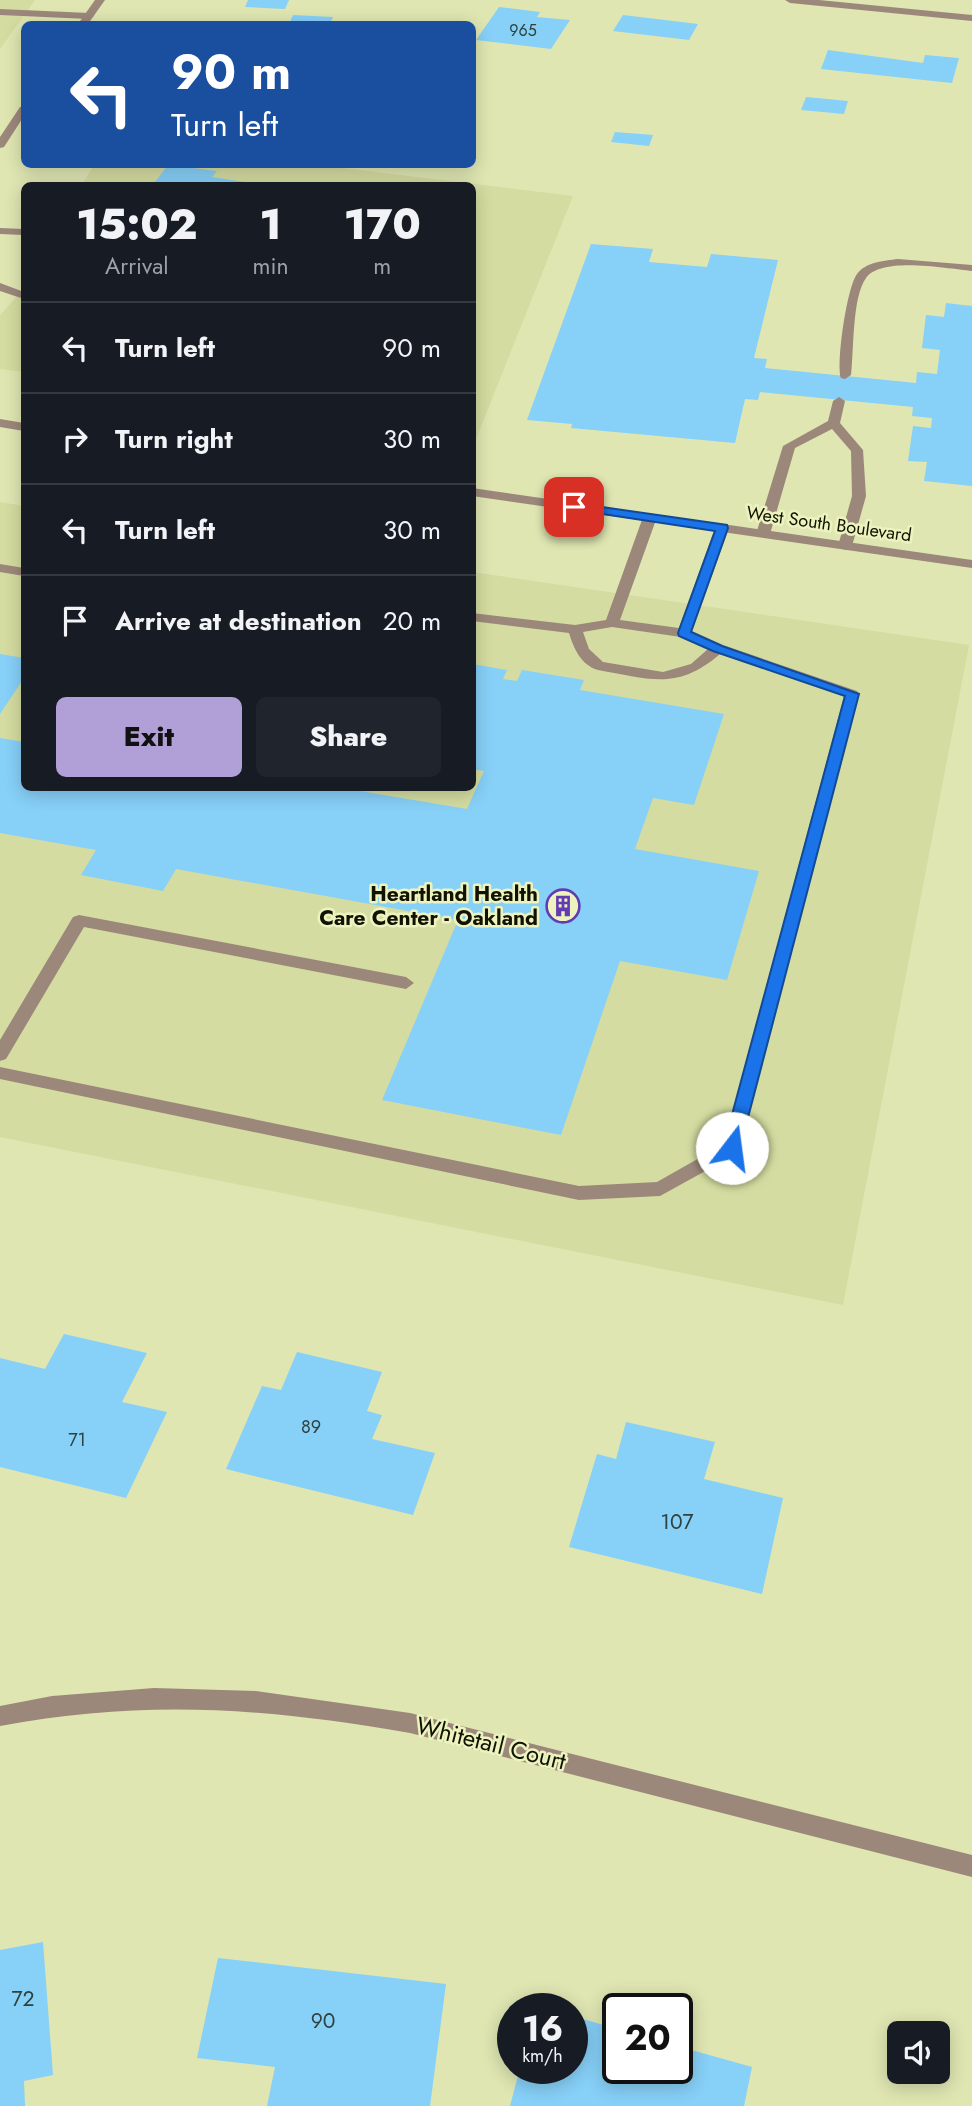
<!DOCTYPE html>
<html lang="en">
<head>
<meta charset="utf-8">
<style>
  :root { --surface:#171b24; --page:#20242c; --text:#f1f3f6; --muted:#9ea1a6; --line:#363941; --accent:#b1a0d7 }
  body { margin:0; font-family:Jost,sans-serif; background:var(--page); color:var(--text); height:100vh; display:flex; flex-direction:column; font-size:26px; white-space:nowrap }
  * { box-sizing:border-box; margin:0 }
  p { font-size:23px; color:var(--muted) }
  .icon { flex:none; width:38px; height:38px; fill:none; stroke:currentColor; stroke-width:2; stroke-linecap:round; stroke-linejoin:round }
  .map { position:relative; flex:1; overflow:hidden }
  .details { position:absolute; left:21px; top:182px; width:455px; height:609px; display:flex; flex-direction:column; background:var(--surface); border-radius:10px; box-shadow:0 4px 18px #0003 }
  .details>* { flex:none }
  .top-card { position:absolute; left:21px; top:21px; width:455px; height:147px; border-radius:10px; box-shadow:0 4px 18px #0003; background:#1a4fa0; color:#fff; overflow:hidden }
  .tools { position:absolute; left:887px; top:2021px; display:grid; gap:14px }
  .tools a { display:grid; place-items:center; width:63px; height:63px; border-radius:10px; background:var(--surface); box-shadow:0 4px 18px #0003; font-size:35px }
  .speed { position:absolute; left:497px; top:1993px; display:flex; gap:14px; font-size:35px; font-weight:700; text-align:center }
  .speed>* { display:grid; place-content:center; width:91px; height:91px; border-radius:50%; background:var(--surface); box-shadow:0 4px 18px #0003; line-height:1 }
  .speed small { font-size:18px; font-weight:400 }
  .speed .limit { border:4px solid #111; border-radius:10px; background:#fff; color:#111 }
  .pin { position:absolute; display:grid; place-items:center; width:60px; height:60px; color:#fff; margin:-30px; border-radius:14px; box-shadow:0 4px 10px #0006 }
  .me { position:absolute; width:77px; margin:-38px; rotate:15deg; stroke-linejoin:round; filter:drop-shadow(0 0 5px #0008) }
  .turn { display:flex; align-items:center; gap:24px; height:147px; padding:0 35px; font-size:32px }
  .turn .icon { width:91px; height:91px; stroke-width:2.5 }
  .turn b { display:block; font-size:49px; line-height:60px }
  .eta { display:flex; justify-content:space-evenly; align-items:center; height:119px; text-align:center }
  .eta b { font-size:42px; font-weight:800; line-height:49px }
  .cta { display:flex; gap:14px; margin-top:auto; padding:14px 35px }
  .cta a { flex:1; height:80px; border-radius:10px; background:var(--accent); color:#111; font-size:28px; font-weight:800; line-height:80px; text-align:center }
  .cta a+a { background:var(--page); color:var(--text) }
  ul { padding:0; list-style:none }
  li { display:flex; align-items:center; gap:21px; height:91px; padding:0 35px; border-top:2px solid var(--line) }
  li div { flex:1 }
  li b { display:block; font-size:26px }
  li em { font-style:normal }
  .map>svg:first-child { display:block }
  .built { fill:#d4dca1 }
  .building { fill:#87d0f8 }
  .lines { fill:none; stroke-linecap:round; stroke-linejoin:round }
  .service { fill:#9c877b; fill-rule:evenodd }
  .minor { fill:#9c877b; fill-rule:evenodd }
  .tertiary { fill:#9c877b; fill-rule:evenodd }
  .route { fill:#1a73e8; stroke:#114b97; stroke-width:2 }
  .labels { text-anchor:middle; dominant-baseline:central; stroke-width:5; stroke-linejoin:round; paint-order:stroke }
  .far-number-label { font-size:16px; fill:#2e4240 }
  .far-street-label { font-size:18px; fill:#111202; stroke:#ecf3bf }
  .number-label { font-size:18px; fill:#2e4240 }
  .poi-label { font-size:21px; font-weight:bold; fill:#111202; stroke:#ecf3bf; text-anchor:end }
  .near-number-label { font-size:21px; fill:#2e4240 }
  .near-street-label { font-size:24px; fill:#111202; stroke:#ecf3bf }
</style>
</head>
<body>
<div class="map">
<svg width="972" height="2106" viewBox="0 0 972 2106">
  <rect width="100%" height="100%" fill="#dfe6b2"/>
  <!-- built -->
  <g class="built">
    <path d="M 0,0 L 35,0 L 0,49 Z"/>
    <path d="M 309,164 L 573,196 L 476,439 L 472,438 L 472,186 L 81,186 L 94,165 Z"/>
    <path d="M 24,289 L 24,372 L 0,369 L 0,315 Z"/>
    <path d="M 0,502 L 24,506 L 24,788 L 472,788 L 473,572 L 969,645 L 843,1305 L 0,1137 Z"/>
  </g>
  <!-- building -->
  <g class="building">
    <path d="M 248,0 L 289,0 L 285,9 L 245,7 Z"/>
    <path d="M 499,7 L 540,12 L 537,17 L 570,20 L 551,49 L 476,40 Z"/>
    <path d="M 293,15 L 333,17 L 330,24 L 289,24 Z"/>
    <path d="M 623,15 L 698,24 L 689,40 L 613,31 Z"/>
    <path d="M 828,50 L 923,63 L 925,55 L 959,58 L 952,83 L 821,69 Z"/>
    <path d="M 806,97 L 848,101 L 844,114 L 801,110 Z"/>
    <path d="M 615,132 L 653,135 L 649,146 L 611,142 Z"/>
    <path d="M 168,165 L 217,171 L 212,177 L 271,186 L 152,186 Z"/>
    <path d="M 591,244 L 653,249 L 649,262 L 707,267 L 711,254 L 778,260 L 754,358 L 767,359 L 765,368 L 916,383 L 917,372 L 937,374 L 940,350 L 922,348 L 926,315 L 944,317 L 946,303 L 972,306 L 972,486 L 924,481 L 927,462 L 908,461 L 913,426 L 931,428 L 932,418 L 912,416 L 913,407 L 760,392 L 758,400 L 745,399 L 735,443 L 571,428 L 572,424 L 527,420 Z"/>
    <path d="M 0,654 L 24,658 L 24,678 L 0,714 Z"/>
    <path d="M 472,664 L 507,670 L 503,679 L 517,681 L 522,670 L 584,680 L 580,690 L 724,714 L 694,805 L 653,798 L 635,849 L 759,871 L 727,980 L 620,961 L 561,1135 L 382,1100 L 458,920 L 176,869 L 163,891 L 81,875 L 96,850 L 0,833 L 0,738 L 24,742 L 24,788 L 342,788 L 467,809 L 484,771 L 472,769 Z"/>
    <path d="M 64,1334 L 147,1353 L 122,1402 L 167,1412 L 126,1498 L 0,1467 L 0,1358 L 45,1369 Z"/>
    <path d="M 297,1352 L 382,1372 L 367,1411 L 382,1415 L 372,1439 L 435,1453 L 413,1515 L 226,1469 L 262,1386 L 281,1390 Z"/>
    <path d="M 626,1422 L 715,1442 L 704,1479 L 783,1498 L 762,1594 L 569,1547 L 597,1454 L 616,1459 Z"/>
    <path d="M 43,1942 L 53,2075 L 24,2081 L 25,2106 L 0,2106 L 0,1950 Z"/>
    <path d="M 218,1958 L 446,1984 L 430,2106 L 267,2106 L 275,2067 L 197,2058 Z"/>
    <path d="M 572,2016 L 618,2029 L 618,2068 L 677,2068 L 677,2046 L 752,2067 L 744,2106 L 510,2106 L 520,2068 L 572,2068 Z"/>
  </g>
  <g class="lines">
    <!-- service -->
    <g class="service">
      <path d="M 0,9 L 89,13 L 94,16 L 89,19 L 0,15 Z"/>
      <path d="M 0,228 L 24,229 L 24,235 L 0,234 Z"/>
      <path d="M 898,259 L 972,265 L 972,271 C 948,269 882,256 866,278 C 852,297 854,351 851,375 L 845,379 L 841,378 C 836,363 847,287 857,274 C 866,262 883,261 898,259 Z"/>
      <path d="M 0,283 L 24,292 L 24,299 L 0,291 Z"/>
      <path d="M 839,397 L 845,401 L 840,423 L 863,450 L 866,496 L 852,546 L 845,550 L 838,546 L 852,496 L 851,451 L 832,429 L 795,448 L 770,534 L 768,537 L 758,537 L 756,534 L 783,446 L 828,421 L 833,401 Z"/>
      <path d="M 650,513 L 657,517 L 620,620 L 679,628 L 715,528 L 717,525 L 727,525 L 729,528 L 692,631 L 723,645 L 857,691 L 859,694 L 738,1153 L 660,1196 L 579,1200 L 0,1079 L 0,1067 L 579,1186 L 657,1182 L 724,1144 L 844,696 L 720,654 C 677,691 650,679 598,670 C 581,665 574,649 569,633 L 472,621 L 472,613 L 575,625 L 606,620 L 643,517 ZM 612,627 L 681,637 L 708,649 L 691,664 L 663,672 L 603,662 L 589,649 L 583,632 Z"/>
      <path d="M 0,564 L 24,568 L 24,576 L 0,572 Z"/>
      <path d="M 79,915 L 406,977 L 414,983 L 406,989 L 84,927 L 6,1059 L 0,1061 L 0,1040 L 73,917 Z"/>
    </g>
    <!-- minor -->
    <g class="minor">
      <path d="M 785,0 L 819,0 L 972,15 L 972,21 L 790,3 Z"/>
      <path d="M 154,1688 L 256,1691 L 410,1713 L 972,1855 L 972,1877 L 410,1733 C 265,1708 146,1699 0,1726 L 0,1706 L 52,1696 Z"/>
    </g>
    <!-- tertiary -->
    <g class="tertiary">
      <path d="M 95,0 L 105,0 L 88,24 L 78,24 Z"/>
      <path d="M 24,106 L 24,116 L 4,147 L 0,148 L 0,137 L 20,107 Z"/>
      <path d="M 0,419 L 24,423 L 24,431 L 0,427 Z"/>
      <path d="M 472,488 L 972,560 L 972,568 L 472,496 Z"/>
    </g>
  </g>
  <!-- route -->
  <path class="route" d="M 574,503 L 727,525 L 728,528 L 691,632 L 722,646 L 859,694 L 740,1148 L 732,1154 L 723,1148 L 845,696 L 713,651 L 679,636 L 678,633 L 715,531 L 570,509 L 568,507 Z"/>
  <!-- icons -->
  <defs>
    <symbol id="building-ring" viewBox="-11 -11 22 22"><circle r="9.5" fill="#ecf3bf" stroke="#633ab2" stroke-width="1.5"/><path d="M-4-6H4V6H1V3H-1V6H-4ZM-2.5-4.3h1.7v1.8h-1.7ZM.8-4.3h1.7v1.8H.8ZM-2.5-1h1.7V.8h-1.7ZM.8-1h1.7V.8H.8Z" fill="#633ab2"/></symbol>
  </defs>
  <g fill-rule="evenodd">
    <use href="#building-ring" x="544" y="887" width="38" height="38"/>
  </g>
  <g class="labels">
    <!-- far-number labels -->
    <g class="far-number-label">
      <text x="523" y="30">965</text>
    </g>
    <!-- far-street labels -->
    <g class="far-street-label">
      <text transform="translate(829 524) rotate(8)">West South Boulevard</text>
    </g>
    <!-- number labels -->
    <g class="number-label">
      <text x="311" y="1427">89</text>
      <text x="77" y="1440">71</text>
    </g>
    <!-- poi labels -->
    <g class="poi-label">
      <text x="538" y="894">Heartland Health<tspan x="538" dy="24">Care Center - Oakland</tspan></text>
    </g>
    <!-- near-number labels -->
    <g class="near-number-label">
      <text x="677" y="1522">107</text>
      <text x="23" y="1999">72</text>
      <text x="323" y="2021">90</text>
    </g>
    <!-- near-street labels -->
    <g class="near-street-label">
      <text transform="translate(491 1743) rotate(14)">Whitetail Court</text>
    </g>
  </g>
</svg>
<div class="tools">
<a><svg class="icon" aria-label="sound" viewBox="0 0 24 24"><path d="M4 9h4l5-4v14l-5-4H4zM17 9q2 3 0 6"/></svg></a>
</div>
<div class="speed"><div>16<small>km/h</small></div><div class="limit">20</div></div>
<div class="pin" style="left:574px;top:507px;background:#d93025"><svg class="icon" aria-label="arrive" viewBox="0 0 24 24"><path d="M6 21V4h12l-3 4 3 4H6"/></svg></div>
<svg class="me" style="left:732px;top:1148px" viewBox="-20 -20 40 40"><circle r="19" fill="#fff"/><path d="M0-13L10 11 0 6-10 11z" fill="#1a73e8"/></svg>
<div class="top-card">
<div class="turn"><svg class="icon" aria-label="left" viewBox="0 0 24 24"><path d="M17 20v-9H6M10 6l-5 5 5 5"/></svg><div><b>90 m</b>Turn left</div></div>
</div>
<section class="details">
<div class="eta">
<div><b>15:02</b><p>Arrival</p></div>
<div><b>1</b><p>min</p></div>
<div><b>170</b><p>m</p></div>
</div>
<ul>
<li><svg class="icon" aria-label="left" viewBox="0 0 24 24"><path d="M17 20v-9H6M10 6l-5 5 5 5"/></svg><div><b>Turn left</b></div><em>90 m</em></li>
<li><svg class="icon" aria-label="right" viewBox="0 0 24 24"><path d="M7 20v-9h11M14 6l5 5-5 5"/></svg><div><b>Turn right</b></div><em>30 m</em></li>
<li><svg class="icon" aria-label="left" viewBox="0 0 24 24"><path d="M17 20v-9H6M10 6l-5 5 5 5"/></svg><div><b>Turn left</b></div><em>30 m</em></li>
<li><svg class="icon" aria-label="arrive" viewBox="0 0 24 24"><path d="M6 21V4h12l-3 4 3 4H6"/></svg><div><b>Arrive at destination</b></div><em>20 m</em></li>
</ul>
<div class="cta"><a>Exit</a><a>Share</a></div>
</section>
</div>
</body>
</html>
